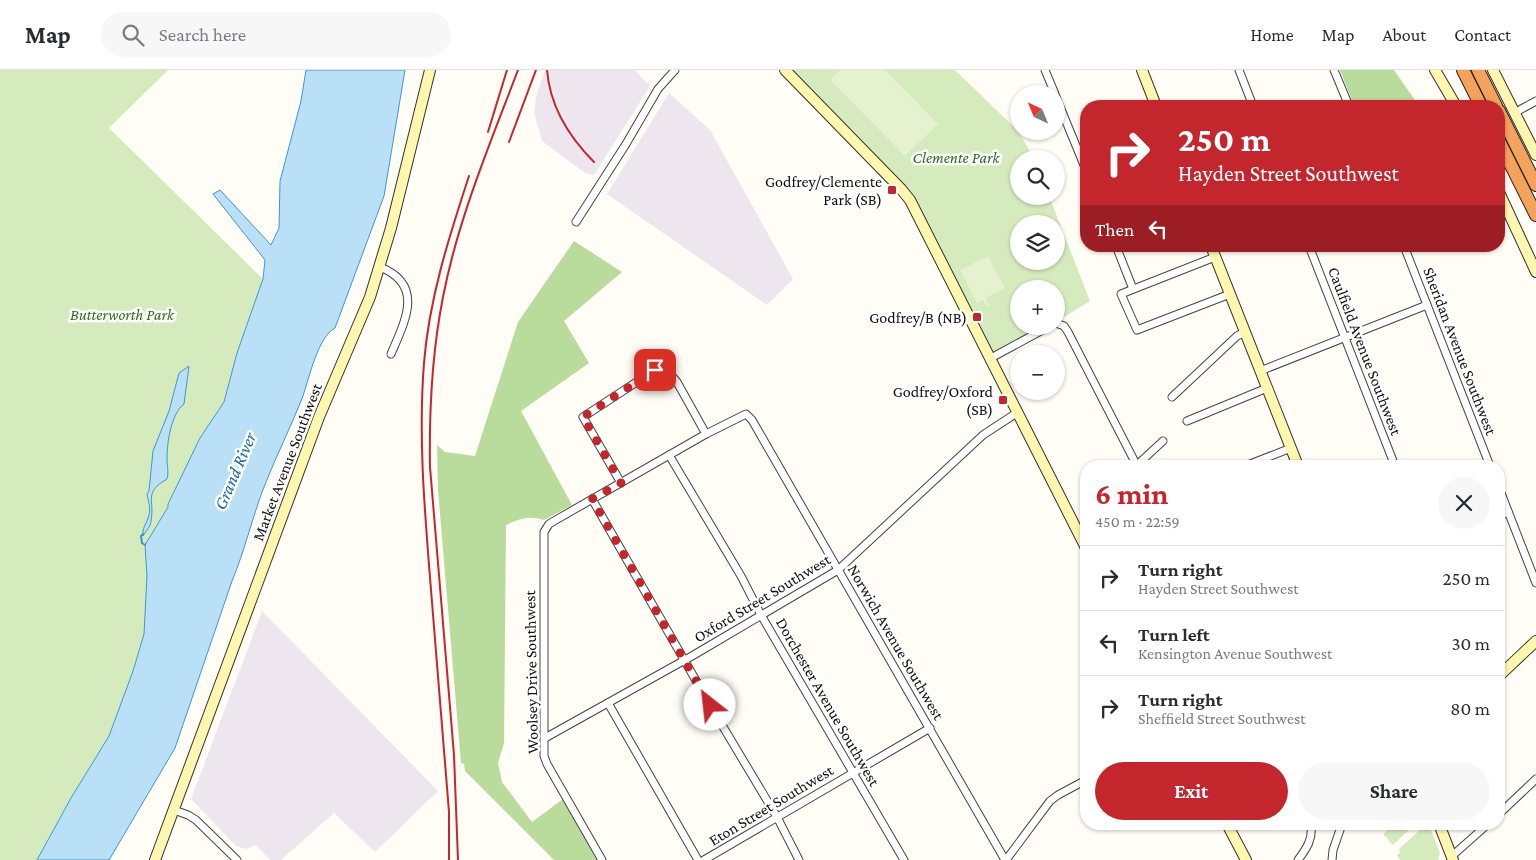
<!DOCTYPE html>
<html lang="en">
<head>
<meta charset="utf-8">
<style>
  :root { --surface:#fff; --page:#f7f7f7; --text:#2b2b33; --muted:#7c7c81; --line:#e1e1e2; --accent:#c4262e }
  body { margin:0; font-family:"Crimson Pro",serif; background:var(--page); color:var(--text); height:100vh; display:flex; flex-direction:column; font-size:19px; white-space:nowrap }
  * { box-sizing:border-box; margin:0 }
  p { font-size:16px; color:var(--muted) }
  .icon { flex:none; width:28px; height:28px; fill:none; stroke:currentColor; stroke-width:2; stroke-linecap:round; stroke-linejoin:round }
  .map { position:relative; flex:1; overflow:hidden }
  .side { position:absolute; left:1080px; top:390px; width:425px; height:370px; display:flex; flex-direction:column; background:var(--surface); border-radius:20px; box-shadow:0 1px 4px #0004 }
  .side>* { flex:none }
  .banner { position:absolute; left:1080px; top:30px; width:425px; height:152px; border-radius:20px; box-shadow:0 1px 4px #0004; background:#c4262e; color:#fff; overflow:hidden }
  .needle { width:32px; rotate:316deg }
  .controls { position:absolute; left:1010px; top:15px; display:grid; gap:10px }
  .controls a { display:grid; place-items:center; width:55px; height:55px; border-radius:50%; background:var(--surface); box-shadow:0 1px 4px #0004; font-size:25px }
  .pin { position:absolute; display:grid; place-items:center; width:42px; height:42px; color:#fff; margin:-21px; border-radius:10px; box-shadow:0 2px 8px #0006 }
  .me { position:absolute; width:55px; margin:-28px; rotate:331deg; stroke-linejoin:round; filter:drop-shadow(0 0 4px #0008) }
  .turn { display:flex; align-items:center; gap:18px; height:105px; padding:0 15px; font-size:22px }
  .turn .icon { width:65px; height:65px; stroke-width:2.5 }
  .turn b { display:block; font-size:35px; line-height:42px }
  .then { display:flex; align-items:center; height:48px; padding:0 15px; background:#0003; gap:10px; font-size:19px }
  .round { display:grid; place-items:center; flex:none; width:52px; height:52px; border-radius:26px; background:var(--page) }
  .overview { display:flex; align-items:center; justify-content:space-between; height:85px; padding:0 15px }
  h1 { font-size:30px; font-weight:700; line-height:38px; color:var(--accent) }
  .primary-button { display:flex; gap:10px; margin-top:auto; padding:10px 15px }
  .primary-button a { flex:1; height:58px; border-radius:30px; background:var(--accent); color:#fff; font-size:20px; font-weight:700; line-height:58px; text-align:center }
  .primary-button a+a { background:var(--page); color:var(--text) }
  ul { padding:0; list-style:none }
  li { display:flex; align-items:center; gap:15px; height:65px; padding:0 15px; border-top:1px solid var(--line) }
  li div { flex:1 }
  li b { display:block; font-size:19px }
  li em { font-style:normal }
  header { display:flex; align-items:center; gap:30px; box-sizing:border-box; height:70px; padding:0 25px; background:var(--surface); border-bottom:1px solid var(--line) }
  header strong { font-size:24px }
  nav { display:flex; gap:28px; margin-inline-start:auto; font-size:18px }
  .search { width:350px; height:45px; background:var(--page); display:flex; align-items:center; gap:12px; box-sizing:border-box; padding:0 18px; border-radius:28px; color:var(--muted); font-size:19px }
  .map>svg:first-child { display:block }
  .industrial { fill:#eee6ef }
  .green { fill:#d5ebbd; fill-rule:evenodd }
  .forest { fill:#b9dc9c }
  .pitch { fill:#e6f2cf }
  .water { fill:#b9e0f7; stroke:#3f96cf }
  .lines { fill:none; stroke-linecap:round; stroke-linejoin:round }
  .stream { stroke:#3f96cf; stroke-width:2 }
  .street-casing { stroke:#444; stroke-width:9 }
  .secondary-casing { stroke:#333; stroke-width:12 }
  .highway-casing { stroke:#222; stroke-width:14 }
  .street { stroke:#fff; stroke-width:7 }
  .secondary { stroke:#fff6b0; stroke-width:10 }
  .highway { stroke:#f5a25d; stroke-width:12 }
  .rail { stroke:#c4262e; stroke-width:2 }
  .route { stroke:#c4262e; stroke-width:9; stroke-dasharray:0 16.2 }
  .poi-dot { fill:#c4262e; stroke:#fff; stroke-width:2 }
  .labels { text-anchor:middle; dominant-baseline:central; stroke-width:5; stroke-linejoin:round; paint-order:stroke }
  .park-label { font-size:16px; font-style:italic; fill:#2f6b1f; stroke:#fff }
  .poi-label { font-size:16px; fill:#111; stroke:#fff; text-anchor:end }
  .street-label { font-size:16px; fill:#111; stroke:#fff }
  .water-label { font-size:18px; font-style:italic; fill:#1768a6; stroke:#fff }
</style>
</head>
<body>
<header>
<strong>Map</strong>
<div class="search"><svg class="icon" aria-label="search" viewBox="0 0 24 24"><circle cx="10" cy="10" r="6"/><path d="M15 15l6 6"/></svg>Search here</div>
<nav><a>Home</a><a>Map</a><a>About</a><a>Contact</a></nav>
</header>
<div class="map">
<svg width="1536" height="790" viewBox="0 0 1536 790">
  <rect width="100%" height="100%" fill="#fffdf5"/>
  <!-- industrial -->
  <g class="industrial">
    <path d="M 545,0 L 635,0 L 650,16 L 594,105 L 585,103 L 542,71 L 534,43 L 536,27 Z"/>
    <path d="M 669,23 L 710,60 L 793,209 L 767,235 L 607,124 Z"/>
    <path d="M 262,541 L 438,721 L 375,782 L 334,743 L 281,790 L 270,790 L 256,775 L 246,779 L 236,776 L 191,729 Z"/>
  </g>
  <!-- green -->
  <g class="green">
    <path d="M 0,0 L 168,0 L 109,58 L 263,209 L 237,283 L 224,332 L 200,368 L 168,434 L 168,437 L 145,475 L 147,506 L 144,564 L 133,601 L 109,666 L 71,728 L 37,790 L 0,790 Z"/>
    <path d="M 784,0 L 955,0 L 1019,62 L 1034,89 L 1019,89 L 1019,126 L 1049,126 L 1090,231 L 1056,252 L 1056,219 L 1019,219 L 1019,256 L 1050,256 L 991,288 L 910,130 ZM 1019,154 L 1056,154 L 1056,191 L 1019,191 Z"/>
    <path d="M 1396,754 L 1415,754 L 1393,775 L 1383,764 Z"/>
    <path d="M 1421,759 L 1431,760 L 1440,783 L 1438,790 L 1400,790 L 1397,785 L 1400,783 L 1399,779 Z"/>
  </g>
  <!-- forest -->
  <g class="forest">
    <path d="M 1340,0 L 1394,0 L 1419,36 L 1354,36 Z"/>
    <path d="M 574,171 L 622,202 L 564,251 L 589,293 L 521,341 L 572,435 L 544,450 C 529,445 519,449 506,455 L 504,673 L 498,693 L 502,712 L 532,752 L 563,729 L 598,790 L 554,790 L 465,701 L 464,694 L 461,693 L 438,420 L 437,375 L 445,382 L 475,386 L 518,252 Z"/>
  </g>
  <!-- pitch -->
  <g class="pitch">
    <path d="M 840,0 L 885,0 L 938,54 L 905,86 L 830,10 Z"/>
    <path d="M 988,186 L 1005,218 L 986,228 L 989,236 L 987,237 L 983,230 L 977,233 L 960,200 Z"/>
  </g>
  <!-- water -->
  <g class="water">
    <path d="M 306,0 L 405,0 L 384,126 L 335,258 C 318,267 309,308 303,326 C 291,357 276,386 264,417 C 252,448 245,480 232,511 L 175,678 L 109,790 L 37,790 L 71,728 L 109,666 L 133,601 L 144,564 L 147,506 L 145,475 L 168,437 L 168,434 L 200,368 L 224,332 L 237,283 L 263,209 L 265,190 L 213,124 L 220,120 L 271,175 L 279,158 L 280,111 L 301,31 Z"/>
    <path d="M 189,296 L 184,334 C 171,344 167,372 167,389 C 167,396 169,402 167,409 C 143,423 155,429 151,451 C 151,456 146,461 143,466 C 142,457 147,453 149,445 C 151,438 148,430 147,424 L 149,421 L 153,381 L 169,341 L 179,303 Z"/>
  </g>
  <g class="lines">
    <!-- stream -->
    <path class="stream" d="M 143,464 L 141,466 L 142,473 L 145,475"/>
    <defs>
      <g id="street">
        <path d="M 1045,0 L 1055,24"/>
        <path d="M 1239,0 L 1253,36"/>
        <path d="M 1334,0 L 1349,36"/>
        <path d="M 1056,27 L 1086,100"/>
        <path d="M 1514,43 L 1536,31"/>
        <path d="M 576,152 L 626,74 L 658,19 L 675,0"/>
        <path d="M 1116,176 L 1133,219"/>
        <path d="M 1309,176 L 1395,396"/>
        <path d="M 1404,176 L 1490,396"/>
        <path d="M 1215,187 L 1121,224 L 1137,260 L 1230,224"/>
        <path d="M 380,197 C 425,215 405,251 391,284"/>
        <path d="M 1056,253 L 1064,256 L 1068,262 L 1137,396"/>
        <path d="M 991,288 L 1050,256"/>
        <path d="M 1260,301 L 1427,235"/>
        <path d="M 1172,327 L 1237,266 L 1245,262"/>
        <path d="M 1187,351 L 1267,318"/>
        <path d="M 669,385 L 741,506 L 761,545 L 904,790"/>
        <path d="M 1137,395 L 1163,371"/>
        <path d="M 1245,396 L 1291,378"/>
        <path d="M 621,413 L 583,347 L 655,300 L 665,298 L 677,312 L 706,364"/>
        <path d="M 1499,418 L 1536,513"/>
        <path d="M 592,429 L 710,635 L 777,747 L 799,790"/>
        <path d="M 1499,446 L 1508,442"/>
        <path d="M 608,633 L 698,790"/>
        <path d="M 545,668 L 692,586 L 838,500 L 983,365 L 1018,342"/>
        <path d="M 174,740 L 188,745 L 196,750 L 237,790"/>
        <path d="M 1499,744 L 1536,709"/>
        <path d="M 1452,786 L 1488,754"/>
        <path d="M 602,790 L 547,694 L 544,686 L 544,462 L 549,454 L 554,451 L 706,364 L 746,344 L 752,350 L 1005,790"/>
        <path d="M 704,790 L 930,658"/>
        <path d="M 1006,790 L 1050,731 L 1058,725 L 1086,710"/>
        <path d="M 1298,790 C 1307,778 1313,769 1311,754"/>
        <path d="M 1332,790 L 1333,780 L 1342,754"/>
      </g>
      <g id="secondary">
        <path d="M 785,0 L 901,119 L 910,130 L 1086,478"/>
        <path d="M 1142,0 L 1156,36"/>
        <path d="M 1435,0 L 1456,36"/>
        <path d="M 1493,0 L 1536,85"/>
        <path d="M 1499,122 L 1536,202"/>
        <path d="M 1211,176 L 1298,396"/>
        <path d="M 1499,606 L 1536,571"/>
        <path d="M 1227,754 L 1246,790"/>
        <path d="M 1439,754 L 1453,790"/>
        <path d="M 155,790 L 319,347 L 370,227 L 391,158 L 430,0"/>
      </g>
      <g id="highway">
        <path d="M 1463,0 L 1481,36"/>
        <path d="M 1478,0 L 1496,36"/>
        <path d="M 1499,41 L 1536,115"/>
        <path d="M 1499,71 L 1536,145"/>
      </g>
    </defs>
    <!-- street casing -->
    <use href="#street" class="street-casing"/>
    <!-- secondary casing -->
    <use href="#secondary" class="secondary-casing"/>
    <!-- highway casing -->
    <use href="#highway" class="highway-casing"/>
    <!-- street -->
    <use href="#street" class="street"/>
    <!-- secondary -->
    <use href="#secondary" class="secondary"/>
    <!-- highway -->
    <use href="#highway" class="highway"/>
    <!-- rail -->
    <g class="rail">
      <path d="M 547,0 C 550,37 568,66 594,92"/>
      <path d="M 488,62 L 507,0"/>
      <path d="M 509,72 L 536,0"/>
      <path d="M 449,790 L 449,742 C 443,668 437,594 431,520 C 425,444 418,369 424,293 C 429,229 449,167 469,106"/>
      <path d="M 458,790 L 454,685 L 430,397 C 429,340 432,283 443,227 C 458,149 490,74 518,0"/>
    </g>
  </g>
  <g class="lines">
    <!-- route -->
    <path class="route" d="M 655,300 L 583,347 L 621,413 L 592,429 L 710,635"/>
  </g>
  <!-- markers -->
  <g class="poi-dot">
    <rect x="887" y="115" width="10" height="10" rx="2.5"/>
    <rect x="972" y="242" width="10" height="10" rx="2.5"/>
    <rect x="998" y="325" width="10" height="10" rx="2.5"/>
  </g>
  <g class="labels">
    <!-- park labels -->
    <g class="park-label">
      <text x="956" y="87">Clemente Park</text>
      <text x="122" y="244">Butterworth Park</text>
    </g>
    <!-- poi labels -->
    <g class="poi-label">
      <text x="882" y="111">Godfrey/Clemente<tspan x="882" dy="18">Park (SB)</tspan></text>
      <text x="967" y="247">Godfrey/B (NB)</text>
      <text x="993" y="321">Godfrey/Oxford<tspan x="993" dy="18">(SB)</tspan></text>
    </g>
    <!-- street labels -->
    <g class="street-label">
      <text transform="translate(1365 281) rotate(69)">Caulfield Avenue Southwest</text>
      <text transform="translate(1460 281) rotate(69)">Sheridan Avenue Southwest</text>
      <text transform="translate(287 392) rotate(-69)">Market Avenue Southwest</text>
      <text transform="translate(762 528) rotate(-31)">Oxford Street Southwest</text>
      <text transform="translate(896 572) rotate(60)">Norwich Avenue Southwest</text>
      <text transform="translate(531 602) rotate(-91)">Woolsey Drive Southwest</text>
      <text transform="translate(828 632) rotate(60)">Dorchester Avenue Southwest</text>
      <text transform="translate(771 735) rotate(-31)">Eton Street Southwest</text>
    </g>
    <!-- water labels -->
    <g class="water-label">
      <text transform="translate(235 401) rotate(-67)">Grand River</text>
    </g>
  </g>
</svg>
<div class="controls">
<a><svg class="needle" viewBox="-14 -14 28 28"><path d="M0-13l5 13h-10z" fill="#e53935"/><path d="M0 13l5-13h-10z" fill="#7c7c81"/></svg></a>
<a><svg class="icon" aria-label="search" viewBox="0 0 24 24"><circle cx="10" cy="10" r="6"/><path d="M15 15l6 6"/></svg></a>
<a><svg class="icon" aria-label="layers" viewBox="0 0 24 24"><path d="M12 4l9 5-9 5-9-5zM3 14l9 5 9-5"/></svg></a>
<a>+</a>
<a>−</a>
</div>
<div class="pin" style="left:655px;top:300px;background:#d93025"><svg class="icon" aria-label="arrive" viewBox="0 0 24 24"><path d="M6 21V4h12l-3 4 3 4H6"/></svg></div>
<svg class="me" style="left:710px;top:635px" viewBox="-20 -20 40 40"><circle r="19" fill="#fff"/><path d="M0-13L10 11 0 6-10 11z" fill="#c4262e"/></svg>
<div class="banner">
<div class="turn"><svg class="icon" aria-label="right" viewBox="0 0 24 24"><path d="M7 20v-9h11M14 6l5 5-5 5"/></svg><div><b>250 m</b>Hayden Street Southwest</div></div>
<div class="then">Then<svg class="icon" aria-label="left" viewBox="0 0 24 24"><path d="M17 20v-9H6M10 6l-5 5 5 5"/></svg></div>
</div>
<section class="side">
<div class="overview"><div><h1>6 min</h1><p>450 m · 22:59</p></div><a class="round"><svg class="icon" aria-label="close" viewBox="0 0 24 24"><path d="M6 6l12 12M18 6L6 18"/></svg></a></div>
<ul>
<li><svg class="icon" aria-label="right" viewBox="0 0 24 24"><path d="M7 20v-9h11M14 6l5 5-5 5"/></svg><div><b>Turn right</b><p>Hayden Street Southwest</p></div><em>250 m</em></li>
<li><svg class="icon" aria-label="left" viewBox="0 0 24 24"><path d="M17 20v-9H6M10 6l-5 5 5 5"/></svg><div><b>Turn left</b><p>Kensington Avenue Southwest</p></div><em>30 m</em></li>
<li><svg class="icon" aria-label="right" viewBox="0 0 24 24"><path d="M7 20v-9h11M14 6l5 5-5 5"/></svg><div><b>Turn right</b><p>Sheffield Street Southwest</p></div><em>80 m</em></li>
</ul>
<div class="primary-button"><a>Exit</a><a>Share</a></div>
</section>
</div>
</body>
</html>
